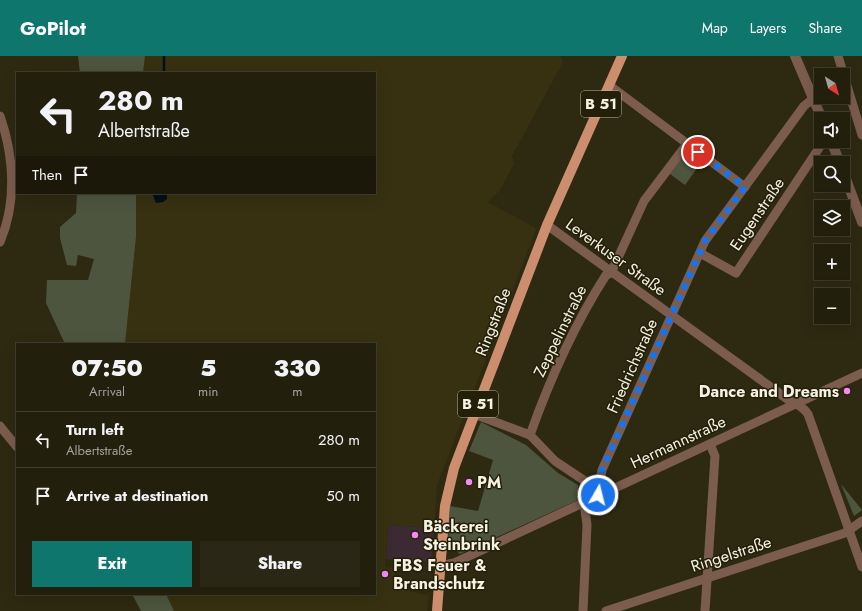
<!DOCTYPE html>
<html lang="en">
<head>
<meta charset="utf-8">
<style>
  :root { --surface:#221f0d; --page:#2a2716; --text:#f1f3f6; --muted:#a2a29d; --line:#3f3d2e; --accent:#0f766e }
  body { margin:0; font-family:Jost,sans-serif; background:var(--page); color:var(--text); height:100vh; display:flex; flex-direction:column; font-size:15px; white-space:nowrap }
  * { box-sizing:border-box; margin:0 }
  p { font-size:13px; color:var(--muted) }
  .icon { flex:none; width:22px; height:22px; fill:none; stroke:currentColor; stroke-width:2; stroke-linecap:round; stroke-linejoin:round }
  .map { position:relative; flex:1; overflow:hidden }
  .panel { position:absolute; left:16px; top:287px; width:360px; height:252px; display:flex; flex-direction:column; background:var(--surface); border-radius:0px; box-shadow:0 4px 16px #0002,0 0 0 1px var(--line) }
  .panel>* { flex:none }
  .banner { position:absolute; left:16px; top:16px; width:360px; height:122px; border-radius:0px; box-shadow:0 4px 16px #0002,0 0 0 1px var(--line); background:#221f0d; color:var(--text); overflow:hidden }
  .needle { width:26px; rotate:143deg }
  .fabs { position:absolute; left:814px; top:12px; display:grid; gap:8px }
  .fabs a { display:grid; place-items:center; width:36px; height:36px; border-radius:0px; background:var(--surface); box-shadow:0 4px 16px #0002,0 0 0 1px var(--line); font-size:20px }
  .pin { position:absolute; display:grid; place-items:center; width:34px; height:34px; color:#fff; margin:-17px; border:2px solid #fff; border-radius:50%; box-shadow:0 1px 4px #0007 }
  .me { position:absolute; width:44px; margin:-22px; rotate:8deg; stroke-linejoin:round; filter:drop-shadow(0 0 3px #0008) }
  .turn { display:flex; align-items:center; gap:14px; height:84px; padding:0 16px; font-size:18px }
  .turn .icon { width:52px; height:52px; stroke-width:2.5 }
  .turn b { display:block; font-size:28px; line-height:34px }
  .then { display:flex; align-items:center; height:38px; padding:0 16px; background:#0003; gap:8px; font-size:15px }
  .eta { display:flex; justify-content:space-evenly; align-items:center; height:68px; text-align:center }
  .eta b { font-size:24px; font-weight:800; line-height:28px }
  .primary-button { display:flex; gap:8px; margin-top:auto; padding:8px 16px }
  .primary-button a { flex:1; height:46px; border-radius:0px; background:var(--accent); color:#fff; font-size:16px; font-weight:800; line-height:46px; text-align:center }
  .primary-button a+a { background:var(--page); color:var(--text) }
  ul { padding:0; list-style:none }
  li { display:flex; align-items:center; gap:12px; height:56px; padding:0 16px; border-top:1px solid var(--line) }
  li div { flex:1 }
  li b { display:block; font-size:15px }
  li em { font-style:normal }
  header { display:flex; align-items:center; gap:24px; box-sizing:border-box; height:56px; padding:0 20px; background:var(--accent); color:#fff }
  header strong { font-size:19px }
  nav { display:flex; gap:22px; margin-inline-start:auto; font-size:14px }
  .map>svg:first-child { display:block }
  .commercial { fill:#3c2a33 }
  .built { fill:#373111 }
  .green { fill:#4d553f }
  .water { fill:#001119 }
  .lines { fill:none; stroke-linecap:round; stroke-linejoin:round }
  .stream { stroke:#001119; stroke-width:2.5 }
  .minor { stroke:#7b5c4d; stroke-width:9 }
  .tertiary { stroke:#7b5c4d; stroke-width:10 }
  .primary { stroke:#cd8e6f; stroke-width:10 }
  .route { stroke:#1a73e8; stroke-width:7; stroke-dasharray:0 12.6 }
  .poi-dot { fill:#f18af4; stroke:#241f08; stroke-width:1.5 }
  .labels { text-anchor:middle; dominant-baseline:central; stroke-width:3; stroke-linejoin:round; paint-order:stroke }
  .shield { fill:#241f08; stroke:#b6b3a1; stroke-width:1 }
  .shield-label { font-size:15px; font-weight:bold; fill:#f5f2e3 }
  .street-label { font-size:16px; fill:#f5f2e3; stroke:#241f08 }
  .poi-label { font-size:16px; font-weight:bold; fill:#f5f2e3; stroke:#241f08; text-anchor:start }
</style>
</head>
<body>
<header>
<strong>GoPilot</strong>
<nav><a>Map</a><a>Layers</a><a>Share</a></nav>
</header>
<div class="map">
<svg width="862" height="555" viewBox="0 0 862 555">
  <rect width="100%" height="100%" fill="#2e2911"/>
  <!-- commercial -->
  <path class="commercial" d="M 388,469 L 434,472 L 431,506 L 386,503 Z"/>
  <!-- built -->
  <path class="built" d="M 145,0 L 560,0 L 563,6 L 512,100 L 514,108 L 500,134 L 488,146 L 534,171 L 536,174 L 437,429 L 434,472 L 388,469 L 385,511 L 395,512 L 394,528 L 402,530 L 412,536 L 429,539 L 427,555 L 174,555 L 166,538 L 375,538 L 375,288 L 125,288 L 136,181 L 136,137 L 375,137 L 375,17 L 143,17 Z"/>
  <!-- green -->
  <g class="green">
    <path d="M 78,0 L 145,0 L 143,17 L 80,17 Z"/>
    <path d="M 690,96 L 703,104 L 685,129 L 670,118 L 684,99 Z"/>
    <path d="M 77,137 L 136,137 L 136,181 L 125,288 L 65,288 L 46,247 L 47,224 L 88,224 L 94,203 L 78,199 L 76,210 L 67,209 L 60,182 L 60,171 L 76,157 Z"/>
    <path d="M 481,366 L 526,389 L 558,417 L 578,429 L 578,444 L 460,498 L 448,488 L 450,450 L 478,455 L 493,404 L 469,395 Z"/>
    <path d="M 841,428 L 862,454 L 854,460 Z"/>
    <path d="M 132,538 L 166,538 L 174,555 L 141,555 Z"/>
  </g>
  <!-- water -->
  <path class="water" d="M 152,137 L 167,137 L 167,143 L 163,146 L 156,147 Z"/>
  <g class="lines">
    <!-- stream -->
    <path class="stream" d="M 164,17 L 164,0"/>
    <!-- minor -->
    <g class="minor">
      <path d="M 838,0 L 862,79"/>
      <path d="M 609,29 L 745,131"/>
      <path d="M 0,60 C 14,100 17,146 0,186"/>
      <path d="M 547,169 L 790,345 C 798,348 803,351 808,358 L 862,511"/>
      <path d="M 700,197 L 736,217 L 821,89 L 829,85"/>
      <path d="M 474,358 L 530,379 L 555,405 L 585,425 L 598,439"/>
      <path d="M 0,370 L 17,391"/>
      <path d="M 530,379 C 550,323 574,269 606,219 L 611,217 L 644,145 L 687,88"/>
      <path d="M 598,439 L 602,414 L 705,185 L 804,50 L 814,42"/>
      <path d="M 440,510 L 454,507 L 862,317"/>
      <path d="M 583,555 L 587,469 L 584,446"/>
      <path d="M 606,555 L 845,477 L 862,465"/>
      <path d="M 705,555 L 715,400 L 710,388"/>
    </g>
    <!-- tertiary -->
    <g class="tertiary">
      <path d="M 795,0 L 822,63"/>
      <path d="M 831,85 L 840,107"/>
      <path d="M 843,115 L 862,166"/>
    </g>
    <!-- primary -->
    <path class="primary" d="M 437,555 L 445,450 L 454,412 L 547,169 L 622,0"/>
  </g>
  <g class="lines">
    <!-- route -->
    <path class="route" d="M 598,439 L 602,414 L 705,185 L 745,131 L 698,96"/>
  </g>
  <!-- markers -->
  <g class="poi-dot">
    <circle cx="847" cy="335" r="4"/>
    <circle cx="469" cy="426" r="4"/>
    <circle cx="415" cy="479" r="4"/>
    <circle cx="385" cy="518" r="4"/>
  </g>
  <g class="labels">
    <!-- shield labels -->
    <g class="shield">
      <rect x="581" y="35" width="40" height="26" rx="3"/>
      <rect x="458" y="335" width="40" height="26" rx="3"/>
    </g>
    <g class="shield-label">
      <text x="601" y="48">B 51</text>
      <text x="478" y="348">B 51</text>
    </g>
    <!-- street labels -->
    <g class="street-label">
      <text transform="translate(757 158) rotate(-56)">Eugenstraße</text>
      <text transform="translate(616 201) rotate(36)">Leverkuser Straße</text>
      <text transform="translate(493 266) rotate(-69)">Ringstraße</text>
      <text transform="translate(560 275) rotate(-64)">Zeppelinstraße</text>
      <text transform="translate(632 310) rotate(-66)">Friedrichstraße</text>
      <text transform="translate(678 386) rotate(-25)">Hermannstraße</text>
      <text transform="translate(731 498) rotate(-18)">Ringelstraße</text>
    </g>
    <!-- poi labels -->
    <g class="poi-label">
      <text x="839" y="335" text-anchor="end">Dance and Dreams</text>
      <text x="477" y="426">PM</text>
      <text x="423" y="470">Bäckerei<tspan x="423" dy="18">Steinbrink</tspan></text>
      <text x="393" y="509">FBS Feuer &amp;<tspan x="393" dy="18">Brandschutz</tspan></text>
    </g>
  </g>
</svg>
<div class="fabs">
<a><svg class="needle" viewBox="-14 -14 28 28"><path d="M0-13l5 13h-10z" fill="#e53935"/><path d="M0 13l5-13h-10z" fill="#a2a29d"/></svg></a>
<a><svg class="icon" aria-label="sound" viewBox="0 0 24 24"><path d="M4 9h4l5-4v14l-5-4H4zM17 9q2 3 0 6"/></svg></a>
<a><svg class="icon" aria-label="search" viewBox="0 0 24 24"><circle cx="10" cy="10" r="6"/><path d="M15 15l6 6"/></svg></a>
<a><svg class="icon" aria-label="layers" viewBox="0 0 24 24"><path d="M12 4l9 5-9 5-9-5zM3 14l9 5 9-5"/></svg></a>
<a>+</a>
<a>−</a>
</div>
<div class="pin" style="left:698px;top:96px;background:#d93025"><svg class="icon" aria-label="arrive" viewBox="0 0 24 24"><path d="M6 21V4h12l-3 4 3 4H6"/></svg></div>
<svg class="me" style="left:598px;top:439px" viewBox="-20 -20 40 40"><circle r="17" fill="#1a73e8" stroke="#fff" stroke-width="3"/><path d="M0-11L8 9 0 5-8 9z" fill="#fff"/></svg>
<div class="banner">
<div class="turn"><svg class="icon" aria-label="left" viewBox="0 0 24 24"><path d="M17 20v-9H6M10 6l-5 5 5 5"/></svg><div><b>280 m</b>Albertstraße</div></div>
<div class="then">Then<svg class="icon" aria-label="arrive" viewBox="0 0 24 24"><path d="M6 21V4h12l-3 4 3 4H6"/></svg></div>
</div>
<section class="panel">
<div class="eta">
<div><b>07:50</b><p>Arrival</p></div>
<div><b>5</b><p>min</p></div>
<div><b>330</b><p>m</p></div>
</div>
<ul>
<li><svg class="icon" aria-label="left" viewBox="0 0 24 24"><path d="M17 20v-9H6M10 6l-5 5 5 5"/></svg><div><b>Turn left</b><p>Albertstraße</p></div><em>280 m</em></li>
<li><svg class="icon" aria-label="arrive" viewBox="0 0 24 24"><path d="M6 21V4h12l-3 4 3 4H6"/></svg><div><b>Arrive at destination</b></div><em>50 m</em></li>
</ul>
<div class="primary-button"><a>Exit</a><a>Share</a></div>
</section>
</div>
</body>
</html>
